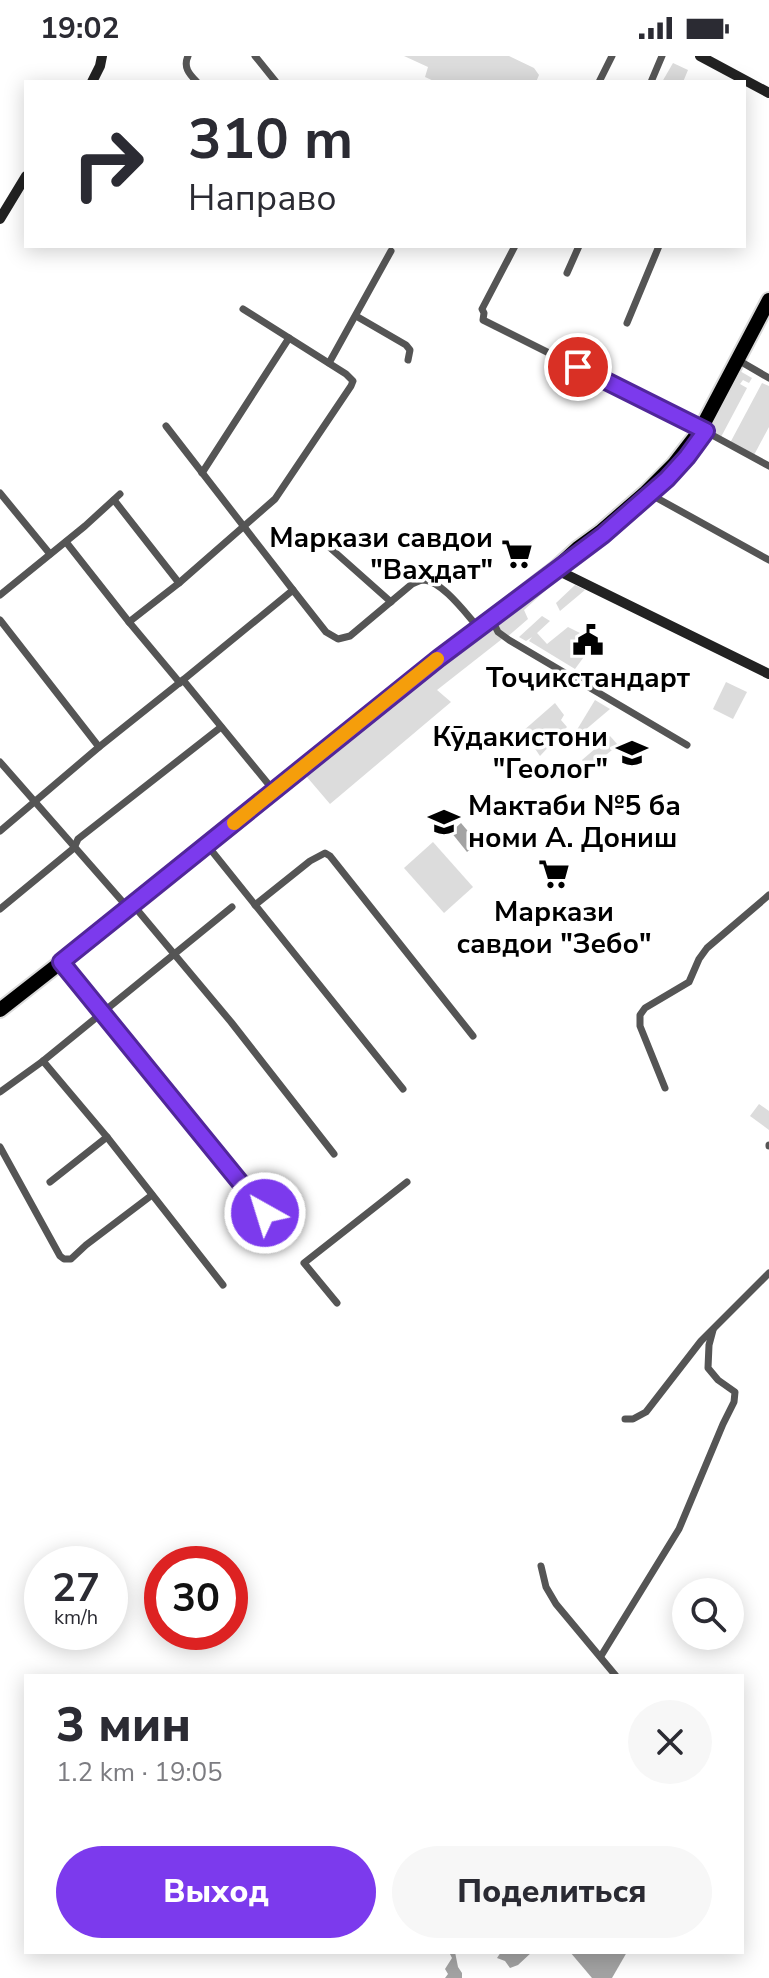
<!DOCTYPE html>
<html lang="ru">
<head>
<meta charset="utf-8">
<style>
  :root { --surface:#fff; --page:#f7f7f7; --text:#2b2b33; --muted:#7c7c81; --accent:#7c3aed }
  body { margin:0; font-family:"Nunito Sans",sans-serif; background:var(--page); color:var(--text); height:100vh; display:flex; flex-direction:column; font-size:30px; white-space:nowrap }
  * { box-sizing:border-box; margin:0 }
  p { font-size:26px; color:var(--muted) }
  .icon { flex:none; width:44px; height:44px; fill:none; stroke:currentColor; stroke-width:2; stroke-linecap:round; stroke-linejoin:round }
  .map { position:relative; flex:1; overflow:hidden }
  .panel { position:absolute; left:24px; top:1618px; width:720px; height:280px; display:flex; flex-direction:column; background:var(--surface); border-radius:0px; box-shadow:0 4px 20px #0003 }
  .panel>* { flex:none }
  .guide { position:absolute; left:24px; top:24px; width:722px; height:168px; border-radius:0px; box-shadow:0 4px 20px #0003; background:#fff; color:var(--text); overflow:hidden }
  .fabs { position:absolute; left:672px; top:1522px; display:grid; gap:16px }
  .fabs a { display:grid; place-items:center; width:72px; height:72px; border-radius:50%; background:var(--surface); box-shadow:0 4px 20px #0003; font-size:40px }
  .speed { position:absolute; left:24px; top:1490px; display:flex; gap:16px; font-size:40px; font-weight:700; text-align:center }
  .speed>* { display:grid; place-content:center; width:104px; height:104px; border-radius:50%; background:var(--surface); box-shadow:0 4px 20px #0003; line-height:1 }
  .speed small { font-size:20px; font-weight:400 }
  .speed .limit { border:12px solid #d22; background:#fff; color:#111 }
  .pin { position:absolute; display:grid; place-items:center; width:68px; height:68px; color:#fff; margin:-34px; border:4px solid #fff; border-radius:50%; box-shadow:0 2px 8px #0007 }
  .me { position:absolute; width:88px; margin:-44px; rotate:321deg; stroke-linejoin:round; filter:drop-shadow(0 0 6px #0008) }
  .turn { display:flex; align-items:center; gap:28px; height:168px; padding:0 32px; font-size:36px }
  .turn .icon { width:104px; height:104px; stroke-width:2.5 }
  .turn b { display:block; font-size:56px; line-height:68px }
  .round { display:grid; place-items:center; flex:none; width:84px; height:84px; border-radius:42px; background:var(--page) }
  .summary { display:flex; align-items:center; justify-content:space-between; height:136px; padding:0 32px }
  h1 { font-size:48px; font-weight:800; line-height:60px }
  .primary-button { display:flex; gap:16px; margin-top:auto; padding:16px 32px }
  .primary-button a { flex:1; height:92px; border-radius:48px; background:var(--accent); color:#fff; font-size:32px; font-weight:800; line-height:92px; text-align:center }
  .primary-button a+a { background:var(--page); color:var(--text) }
  .status { display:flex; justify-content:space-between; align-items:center; height:56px; padding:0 40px; background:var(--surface); direction:ltr }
  .status svg { height:22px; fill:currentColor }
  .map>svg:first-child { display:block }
  .green { fill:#dcdcdc }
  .water { fill:#a3a3a3 }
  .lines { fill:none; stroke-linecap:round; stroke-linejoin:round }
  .highway-casing { stroke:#dbdbdb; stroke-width:18 }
  .street { stroke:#555; stroke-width:7 }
  .secondary { stroke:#222; stroke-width:10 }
  .highway { stroke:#000; stroke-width:14 }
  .route-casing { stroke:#51269a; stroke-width:20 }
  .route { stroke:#7c3aed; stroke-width:14 }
  .slow { stroke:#f59e0b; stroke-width:14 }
  .labels { text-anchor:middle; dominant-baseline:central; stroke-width:7; stroke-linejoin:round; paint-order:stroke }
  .poi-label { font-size:28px; font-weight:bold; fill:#000; stroke:#fff; text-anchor:end }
</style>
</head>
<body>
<div class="status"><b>19:02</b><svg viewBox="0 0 49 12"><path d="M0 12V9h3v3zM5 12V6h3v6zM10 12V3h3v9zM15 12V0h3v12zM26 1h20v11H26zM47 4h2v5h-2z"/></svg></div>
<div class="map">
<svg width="769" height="1922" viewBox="0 0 769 1922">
  <rect width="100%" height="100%" fill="#fff"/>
  <!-- green -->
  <g class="green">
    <path d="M 404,0 L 509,0 L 534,12 L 539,19 L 536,26 L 436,26 L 425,21 L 428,11 Z"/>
    <path d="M 673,7 L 688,14 L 683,26 L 662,26 Z"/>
    <path d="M 738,314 L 752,322 L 749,327 L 743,324 L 740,328 L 747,332 L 721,381 L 707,373 Z"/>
    <path d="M 762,327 L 769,330 L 769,371 L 754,399 L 730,387 Z"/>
    <path d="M 555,513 L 565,517 L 524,554 L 528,563 L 506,582 L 491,562 Z"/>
    <path d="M 575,529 L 585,534 L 560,555 L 556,547 Z"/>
    <path d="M 542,560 L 550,565 L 537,577 L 547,588 L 568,571 L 582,578 L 575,592 L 586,598 L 575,613 L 529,585 L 532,581 L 526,585 L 519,581 Z"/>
    <path d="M 490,565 L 502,583 L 437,634 L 451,646 L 330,748 L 301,714 Z"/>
    <path d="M 726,626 L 747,636 L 733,663 L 713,653 Z"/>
    <path d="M 595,644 L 610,653 L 578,680 L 575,677 Z"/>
    <path d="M 555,647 L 564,659 L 561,664 L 567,671 L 540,700 L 523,675 Z"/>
    <path d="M 610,680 L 618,689 L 589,713 L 582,704 Z"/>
    <path d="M 433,786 L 473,831 L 444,857 L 404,812 Z"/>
    <path d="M 759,1048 L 769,1055 L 769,1074 L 750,1060 Z"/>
  </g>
  <!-- water -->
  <g class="water">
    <path d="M 461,767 L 478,787 L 467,796 L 451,776 Z"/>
    <path d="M 449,1896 L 455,1896 L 458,1911 L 462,1917 L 462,1922 L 445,1922 L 448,1918 L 445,1913 L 452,1902 Z"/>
    <path d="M 501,1896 L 532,1896 L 518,1909 L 510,1912 L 505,1905 L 497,1902 Z"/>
    <path d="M 570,1896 L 627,1896 L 612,1922 L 592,1922 Z"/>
  </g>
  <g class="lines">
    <defs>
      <path id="highway" d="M 0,954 L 129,853 L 439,602 L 555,513 L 578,492 L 600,476 L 646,436 L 674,408 L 701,373 L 769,244"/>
    </defs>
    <!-- highway casing -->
    <use href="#highway" class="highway-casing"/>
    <!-- street -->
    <g class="street">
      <path d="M 188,0 C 183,11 189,18 197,26"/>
      <path d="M 255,0 L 276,26"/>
      <path d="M 599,26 L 612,0"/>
      <path d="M 651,26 L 662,0"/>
      <path d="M 515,190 L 482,253 L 484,257 L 483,264 L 701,373 L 769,410"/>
      <path d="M 567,217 L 579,190"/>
      <path d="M 356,260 L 406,289 L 410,294 L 408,304"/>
      <path d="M 627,267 L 659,190"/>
      <path d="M 738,304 L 769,322"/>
      <path d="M 329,307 L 391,195"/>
      <path d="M 166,370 L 293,534"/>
      <path d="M 202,417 L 289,282"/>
      <path d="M 646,436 L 769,504"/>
      <path d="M 0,437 L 50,498"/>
      <path d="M 114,444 L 179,527"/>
      <path d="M 66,486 L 129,566"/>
      <path d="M 328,490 L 391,546"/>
      <path d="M 0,539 L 85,470 L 120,438"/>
      <path d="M 491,562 L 498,576 L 509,584 L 687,689"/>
      <path d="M 0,564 L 99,691"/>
      <path d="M 183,624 L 274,735"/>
      <path d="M 180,627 L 129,566 L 179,527 L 275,443 L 351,330 L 353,325 L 346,318 L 243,253"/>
      <path d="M 0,706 L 129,853"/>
      <path d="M 0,775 L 99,691 L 183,624 L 293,534 L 326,576 L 338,583 L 350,580 L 412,528 C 417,526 419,524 424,524 C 442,525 467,559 478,571"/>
      <path d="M 207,789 L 403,1033"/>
      <path d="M 255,849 L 310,805 L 325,797 L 330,800 L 473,980"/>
      <path d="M 134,850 L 231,966 L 334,1098"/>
      <path d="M 0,853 L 74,792 L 78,783 L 221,671"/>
      <path d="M 62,907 L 265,1157"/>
      <path d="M 43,1005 L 107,1081 L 223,1229"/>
      <path d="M 665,1032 L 640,970 L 640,959 L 645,952 L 689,926 L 699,903 L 707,892 L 769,839"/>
      <path d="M 0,1036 L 43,1005 L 232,851"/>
      <path d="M 769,1090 L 769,1089"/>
      <path d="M 0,1091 L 60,1200 L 64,1203 L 71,1203 L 86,1189 L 152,1139"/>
      <path d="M 50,1126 L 107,1081"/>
      <path d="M 337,1247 L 304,1207 L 407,1126"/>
      <path d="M 625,1363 L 633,1363 L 646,1356 L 701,1285 L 769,1217"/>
      <path d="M 541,1510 L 546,1531 L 556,1548 L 616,1620"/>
      <path d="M 601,1600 L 679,1473 L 723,1368 L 734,1346 L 735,1336 L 718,1324 L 708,1312 L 709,1289 L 713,1274"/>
    </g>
    <!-- secondary -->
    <g class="secondary">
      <path d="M 700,0 L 769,37"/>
      <path d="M 92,26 L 100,10 L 102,0"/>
      <path d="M 0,163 L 26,120"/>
      <path d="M 555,513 L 769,618"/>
    </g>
    <!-- highway -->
    <use href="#highway" class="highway"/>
  </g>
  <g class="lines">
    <defs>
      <path id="route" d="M 265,1157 L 61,906 L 439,602 L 603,479 L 667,423 L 687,401 L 706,375 L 578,311"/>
    </defs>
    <!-- route casing -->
    <use href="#route" class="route-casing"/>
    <!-- route -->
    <use href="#route" class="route"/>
    <!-- slow -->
    <path class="slow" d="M 234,767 L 437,603"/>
  </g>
  <!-- icons -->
  <defs>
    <symbol id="supermarket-bare" viewBox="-9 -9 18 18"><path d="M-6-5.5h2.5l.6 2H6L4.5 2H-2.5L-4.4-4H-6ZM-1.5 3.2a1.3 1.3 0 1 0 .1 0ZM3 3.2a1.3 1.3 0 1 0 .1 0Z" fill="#000" stroke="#fff" stroke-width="2.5" paint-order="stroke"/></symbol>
    <symbol id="civic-bare" viewBox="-9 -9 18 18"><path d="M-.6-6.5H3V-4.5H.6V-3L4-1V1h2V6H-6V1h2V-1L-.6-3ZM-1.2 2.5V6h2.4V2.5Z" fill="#000" stroke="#fff" stroke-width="2.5" paint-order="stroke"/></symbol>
    <symbol id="school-bare" viewBox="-9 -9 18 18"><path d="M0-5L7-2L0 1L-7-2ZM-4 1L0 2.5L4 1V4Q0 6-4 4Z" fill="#000" stroke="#fff" stroke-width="2.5" paint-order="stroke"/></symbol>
  </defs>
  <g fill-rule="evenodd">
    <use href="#supermarket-bare" x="495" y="476" width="44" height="44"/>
    <use href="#civic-bare" x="566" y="562" width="44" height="44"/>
    <use href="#school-bare" x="610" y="675" width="44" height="44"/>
    <use href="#school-bare" x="422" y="744" width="44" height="44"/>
    <use href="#supermarket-bare" x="532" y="796" width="44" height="44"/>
  </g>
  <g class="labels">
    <!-- poi labels -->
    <g class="poi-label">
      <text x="493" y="482">Маркази савдои<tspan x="493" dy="32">"Ваҳдат"</tspan></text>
      <text x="588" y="622" text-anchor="middle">Тоҷикстандарт</text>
      <text x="608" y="681">Кӯдакистони<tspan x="608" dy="32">"Геолог"</tspan></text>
      <text x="468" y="750" text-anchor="start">Мактаби №5 ба<tspan x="468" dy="32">номи А. Дониш</tspan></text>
      <text x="554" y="856" text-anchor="middle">Маркази<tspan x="554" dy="32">савдои "Зебо"</tspan></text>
    </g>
  </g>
</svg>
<div class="fabs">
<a><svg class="icon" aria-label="search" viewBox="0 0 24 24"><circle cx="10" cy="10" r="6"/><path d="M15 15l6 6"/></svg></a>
</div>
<div class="speed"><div>27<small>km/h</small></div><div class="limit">30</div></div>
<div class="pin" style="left:578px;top:311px;background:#d93025"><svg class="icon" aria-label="arrive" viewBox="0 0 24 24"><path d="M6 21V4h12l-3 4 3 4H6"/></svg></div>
<svg class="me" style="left:265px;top:1157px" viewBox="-20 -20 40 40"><circle r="17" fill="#7c3aed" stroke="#fff" stroke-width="3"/><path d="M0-11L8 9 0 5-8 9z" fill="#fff"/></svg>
<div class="guide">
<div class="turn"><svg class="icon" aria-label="right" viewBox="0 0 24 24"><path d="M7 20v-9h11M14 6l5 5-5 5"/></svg><div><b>310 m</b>Направо</div></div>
</div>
<section class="panel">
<div class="summary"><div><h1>3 мин</h1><p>1.2 km · 19:05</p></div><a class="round"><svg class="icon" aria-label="close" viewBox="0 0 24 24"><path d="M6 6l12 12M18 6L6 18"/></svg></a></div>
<div class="primary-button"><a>Выход</a><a>Поделиться</a></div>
</section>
</div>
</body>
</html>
